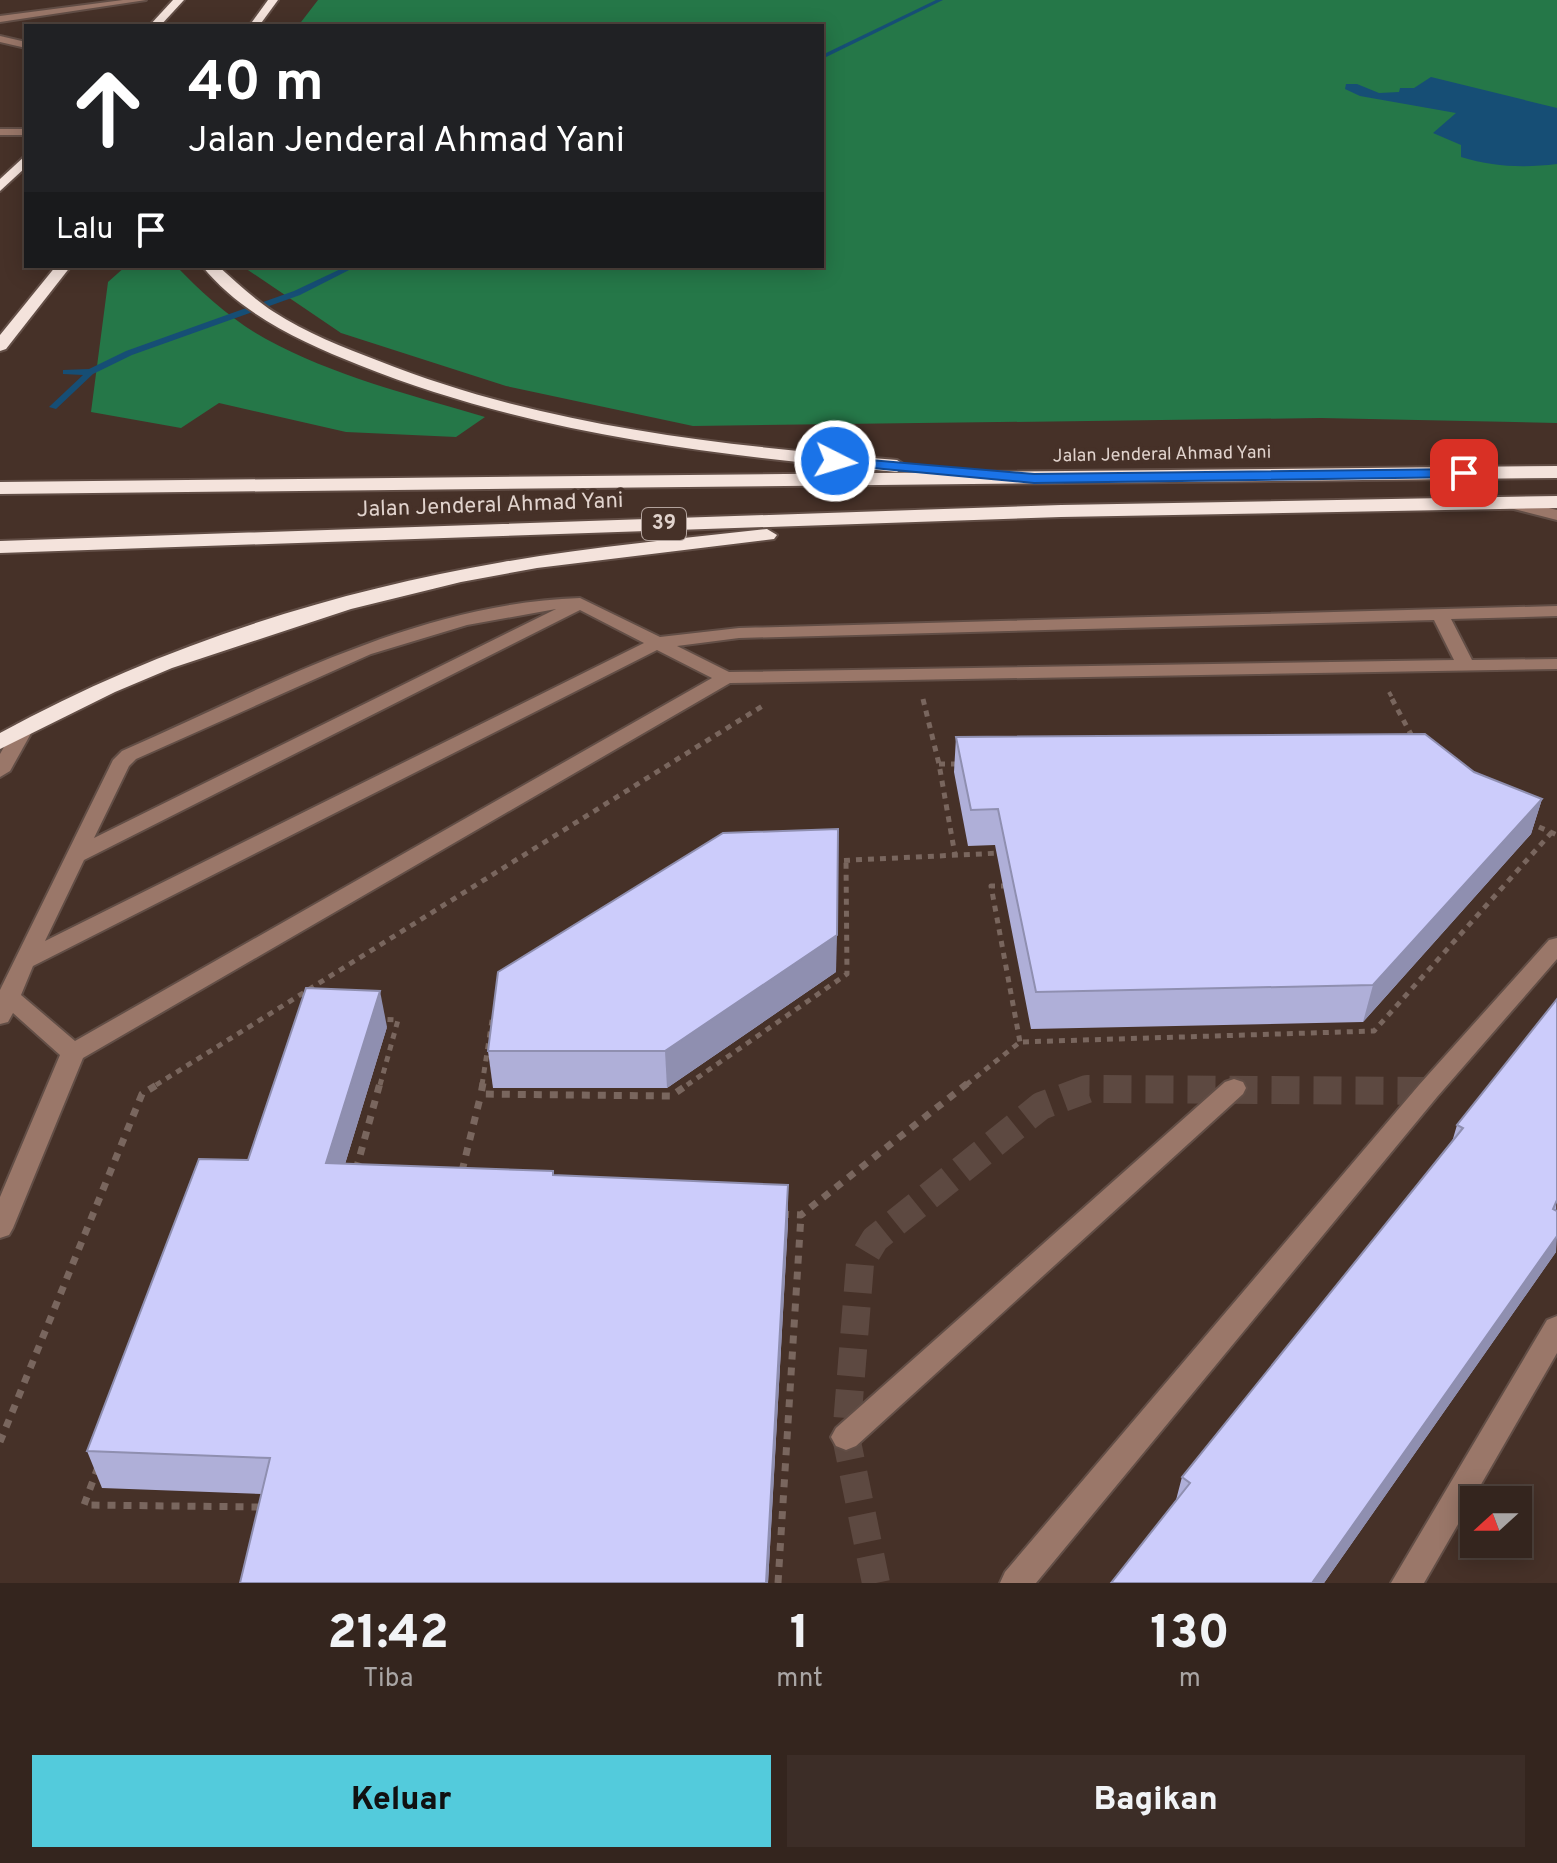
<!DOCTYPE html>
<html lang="id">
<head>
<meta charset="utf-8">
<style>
  :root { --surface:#34251e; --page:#3c2d27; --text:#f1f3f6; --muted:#a9a5a4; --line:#4e423c; --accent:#53cbdc }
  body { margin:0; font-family:Overpass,sans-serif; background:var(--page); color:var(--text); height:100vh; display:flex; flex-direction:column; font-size:30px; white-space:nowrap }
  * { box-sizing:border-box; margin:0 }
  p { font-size:26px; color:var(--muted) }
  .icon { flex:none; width:44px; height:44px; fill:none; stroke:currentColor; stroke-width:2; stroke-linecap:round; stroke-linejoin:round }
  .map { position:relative; height:1583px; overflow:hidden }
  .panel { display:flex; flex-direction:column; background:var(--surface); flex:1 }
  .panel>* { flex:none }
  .guide { position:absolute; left:24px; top:24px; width:800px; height:244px; border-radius:0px; box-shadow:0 4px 20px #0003,0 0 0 2px var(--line); background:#202124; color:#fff; overflow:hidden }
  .needle { width:52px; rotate:249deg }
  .tools { position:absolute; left:1460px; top:1486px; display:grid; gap:16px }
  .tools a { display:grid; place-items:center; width:72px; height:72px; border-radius:0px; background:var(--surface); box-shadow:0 4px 20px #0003,0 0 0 2px var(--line); font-size:40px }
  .pin { position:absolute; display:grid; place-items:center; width:68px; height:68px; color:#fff; margin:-34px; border-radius:16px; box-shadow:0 4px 12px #0006 }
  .me { position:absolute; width:88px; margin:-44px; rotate:95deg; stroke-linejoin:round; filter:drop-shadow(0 0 6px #0008) }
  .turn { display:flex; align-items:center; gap:28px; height:168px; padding:0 32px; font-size:36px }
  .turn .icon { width:104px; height:104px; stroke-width:2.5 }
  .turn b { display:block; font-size:56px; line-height:68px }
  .then { display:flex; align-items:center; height:76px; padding:0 32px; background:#0003; gap:16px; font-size:30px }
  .eta { display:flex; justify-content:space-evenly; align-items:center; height:136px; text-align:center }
  .eta b { font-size:48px; font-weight:800; line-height:56px }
  .cta { display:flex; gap:16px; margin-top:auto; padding:16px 32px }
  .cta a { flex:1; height:92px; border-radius:0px; background:var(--accent); color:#111; font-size:32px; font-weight:800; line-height:92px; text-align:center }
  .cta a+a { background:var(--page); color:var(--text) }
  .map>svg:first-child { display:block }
  .forest { fill:#257748 }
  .water { fill:#164e75 }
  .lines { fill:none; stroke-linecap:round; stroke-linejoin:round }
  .stream { fill:#164e75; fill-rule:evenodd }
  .minor-tunnel { stroke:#5d4941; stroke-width:28; stroke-dasharray:28 14; stroke-linecap:butt }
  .minor-casing { stroke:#624e46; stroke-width:4 }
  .highway-casing { stroke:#624e46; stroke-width:4 }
  .path-far2 { stroke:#79665e; stroke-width:4; stroke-dasharray:5 5; stroke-linecap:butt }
  .path-far1 { stroke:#79665e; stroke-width:5; stroke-dasharray:6 6; stroke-linecap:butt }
  .path { stroke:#79665e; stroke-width:7; stroke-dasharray:8 8; stroke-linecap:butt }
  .minor { fill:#9a7769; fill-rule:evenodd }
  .highway { fill:#f4e3dc; fill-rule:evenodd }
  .wall { fill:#afafd8 }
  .shaded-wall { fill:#8f8fb0 }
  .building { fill:#ccccfb; stroke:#8f8fb0; stroke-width:2 }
  .route { fill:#1a73e8; stroke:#114b97; stroke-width:2 }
  .labels { text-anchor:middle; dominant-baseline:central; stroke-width:8; stroke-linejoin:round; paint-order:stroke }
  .far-street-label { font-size:18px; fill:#e1d3cd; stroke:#463128 }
  .shield { fill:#463128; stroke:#b2a29c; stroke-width:2 }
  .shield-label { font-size:20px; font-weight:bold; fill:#e1d3cd }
  .street-label { font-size:22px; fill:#e1d3cd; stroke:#463128 }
</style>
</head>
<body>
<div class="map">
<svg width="1557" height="1583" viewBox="0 0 1557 1583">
  <rect width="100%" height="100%" fill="#463128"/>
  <!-- forest -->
  <g class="forest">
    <path d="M 318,0 L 1557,0 L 1557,423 L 1321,418 L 693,426 L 506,386 L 341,333 L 242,266 L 822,266 L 822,26 L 298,26 Z"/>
    <path d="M 126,266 L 176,266 C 202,293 233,321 266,339 C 331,375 414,396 485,417 L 456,437 L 346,432 L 219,403 L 181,428 L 91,412 L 108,282 Z"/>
  </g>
  <!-- water -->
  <path class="water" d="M 1431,77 L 1557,108 L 1557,164 C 1523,168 1494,167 1461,157 L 1461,145 L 1433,133 L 1456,113 L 1360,96 L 1345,89 L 1346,84 L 1357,84 L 1379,93 L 1399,92 L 1400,88 L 1414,88 Z"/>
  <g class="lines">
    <!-- stream -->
    <g class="stream">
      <path d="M 936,0 L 943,0 L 822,59 L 822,55 Z"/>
      <path d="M 347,266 L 357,266 L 300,295 L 132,355 L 93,374 L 56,409 L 49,407 L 83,375 L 63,374 L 63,370 L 89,369 L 126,351 L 294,291 Z"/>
    </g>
    <!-- minor-tunnel -->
    <path class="minor-tunnel" d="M 876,1583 L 846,1437 L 860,1264 L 875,1239 L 1041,1106 L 1087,1089 L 1428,1091"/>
    <defs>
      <g id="minor">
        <path d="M 123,0 L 146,0 L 0,22 L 0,16 Z"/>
        <path d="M 0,36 L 26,42 L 26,48 L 0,42 Z"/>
        <rect x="0" y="129" width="26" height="6"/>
        <path d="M 1508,498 L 1557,510 L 1557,520 L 1502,506 L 1502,500 Z"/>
        <path d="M 580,598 L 660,637 L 739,628 L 1557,606 L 1557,616 L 1451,619 L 1472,660 L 1557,659 L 1557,669 L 730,683 L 83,1058 L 13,1228 L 9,1235 L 0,1238 L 0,1197 L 60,1055 L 13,1013 L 8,1022 L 0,1024 L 0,990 L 113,760 L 122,751 C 267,687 418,603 580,598 ZM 556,609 L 94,838 L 129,766 L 136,759 L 371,654 L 467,625 ZM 580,610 L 644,643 L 45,941 L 84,860 ZM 1434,620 L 1454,660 L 729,672 L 677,646 L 739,638 ZM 657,650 L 712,678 L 75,1041 L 21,995 L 33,966 Z"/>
        <path d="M 24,722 L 34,728 L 10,771 L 0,777 L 0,754 L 17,724 Z"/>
        <path d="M 1557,938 L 1557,959 L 1437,1097 L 1036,1583 L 1000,1583 L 1005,1572 L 1419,1085 L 1549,940 Z"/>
        <path d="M 1234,1079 L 1243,1082 L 1246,1088 L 1243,1094 L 856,1446 L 846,1450 L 836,1446 L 831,1437 L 836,1428 L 1225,1082 Z"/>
        <path d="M 1557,1316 L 1557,1353 L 1424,1583 L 1391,1583 L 1547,1320 Z"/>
      </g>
      <g id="highway">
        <path d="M 173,0 L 184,0 L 160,26 L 149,26 Z"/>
        <path d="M 268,0 L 278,0 L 259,26 L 249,26 Z"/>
        <path d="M 26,155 L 26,167 L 0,191 L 0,179 Z"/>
        <path d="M 56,266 L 71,266 L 6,349 L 0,351 L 0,335 Z"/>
        <path d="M 202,266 L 218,266 C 236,282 254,299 274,312 C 306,333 343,347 379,361 C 545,427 721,445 897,460 L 906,466 L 897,472 C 713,455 531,434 359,365 C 302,342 242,315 202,266 Z"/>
        <path d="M 1557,466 L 1557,478 L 0,494 L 0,482 Z"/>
        <path d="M 1557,496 L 1557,508 L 1061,517 L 0,553 L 0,541 L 1061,505 Z"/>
        <path d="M 767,529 L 777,535 L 774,539 L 537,568 L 461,582 L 351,609 L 172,668 L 115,692 L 0,749 L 0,733 C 155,648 328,592 503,562 C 590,547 679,539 767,529 Z"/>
      </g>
    </defs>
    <!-- minor casing -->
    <use href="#minor" class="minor-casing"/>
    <!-- highway casing -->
    <use href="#highway" class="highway-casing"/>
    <!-- path-far2 -->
    <path class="path-far2" d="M 1389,692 L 1394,701"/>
    <!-- path-far1 -->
    <g class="path-far1">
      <path d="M 923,699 L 939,764 L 955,855"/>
      <path d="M 1392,699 L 1414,740"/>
      <path d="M 939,764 L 959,764"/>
      <path d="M 1528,822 L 1557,835"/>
      <path d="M 832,861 L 1001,853"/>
      <path d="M 1007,886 L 991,886 L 1020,1042"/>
      <path d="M 156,1085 L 764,705"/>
      <path d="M 380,1085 L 398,1020 L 381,1019"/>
      <path d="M 482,1085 L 493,1014"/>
      <path d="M 687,1085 L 847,974 L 846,860"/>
      <path d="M 966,1085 L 1020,1042 L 1374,1031 L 1552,832"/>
    </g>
    <!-- path -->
    <g class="path">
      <path d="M 483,1083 L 481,1094 L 671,1096 L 690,1083"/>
      <path d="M 356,1170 L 380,1083"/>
      <path d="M 462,1171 L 481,1094"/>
      <path d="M 781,1214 L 801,1215 L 968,1083"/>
      <path d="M 0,1442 L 142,1094 L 160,1083"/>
      <path d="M 98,1467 L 84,1505 L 262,1507"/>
      <path d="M 778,1583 L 801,1215"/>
    </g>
    <!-- minor -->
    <use href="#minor" class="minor"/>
    <!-- highway -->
    <use href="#highway" class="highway"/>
  </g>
  <!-- wall -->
  <g class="wall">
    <path d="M 956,737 L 1474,772 L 1542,799 L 1531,834 L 1363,1022 L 1031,1029 L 995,845 L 968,846 L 954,772 Z"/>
    <path d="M 836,972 L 667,1088 L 493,1088 L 488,1051 Z"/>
    <path d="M 1557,999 L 1556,1252 L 1324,1583 L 1111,1583 L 1176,1500 L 1182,1477 L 1452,1142 L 1457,1125 Z"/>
    <path d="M 387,1027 L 345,1164 L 553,1171 L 554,1176 L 788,1222 L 768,1583 L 240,1583 L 262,1494 L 102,1488 L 87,1451 Z"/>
  </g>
  <!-- shaded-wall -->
  <g class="shaded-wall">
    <path d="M 1542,799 L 1531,834 L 1363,1022 L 1373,985 Z"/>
    <path d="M 837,935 L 836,972 L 667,1088 L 665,1051 Z"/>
    <path d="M 380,991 L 387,1027 L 334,1200 L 326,1163 Z"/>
    <path d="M 788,1185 L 788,1222 L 768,1583 L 766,1583 Z"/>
    <path d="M 1557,1236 L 1556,1252 L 1324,1583 L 1312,1583 Z"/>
  </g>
  <!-- building -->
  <g class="building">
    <path d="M 1425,734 L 1474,772 L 1542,799 L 1373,985 L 1036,992 L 998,809 L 971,810 L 956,737 Z"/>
    <path d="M 838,829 L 837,935 L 665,1051 L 488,1051 L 498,972 L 723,833 Z"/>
    <path d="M 306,988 L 380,991 L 326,1163 L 553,1171 L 553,1175 L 788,1185 L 766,1583 L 240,1583 L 270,1458 L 87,1451 L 199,1159 L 248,1160 Z"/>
    <path d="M 1557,999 L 1557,1200 L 1553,1209 L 1557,1211 L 1557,1236 L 1312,1583 L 1111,1583 L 1190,1483 L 1182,1477 L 1463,1128 L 1457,1125 Z"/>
  </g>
  <!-- route -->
  <path class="route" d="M 835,457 L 1034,474 L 1464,469 L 1471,473 L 1464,477 L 1034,483 L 830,464 L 828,461 Z"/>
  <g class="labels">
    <!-- far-street labels -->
    <g class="far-street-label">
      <text transform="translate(1162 455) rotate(-1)">Jalan Jenderal Ahmad Yani</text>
    </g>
    <!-- shield labels -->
    <rect class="shield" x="642" y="508" width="44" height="32" rx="6"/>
    <g class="shield-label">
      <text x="664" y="524">39</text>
    </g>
    <!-- street labels -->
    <g class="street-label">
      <text transform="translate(490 506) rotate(-2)">Jalan Jenderal Ahmad Yani</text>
    </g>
  </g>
</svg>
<div class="tools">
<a><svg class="needle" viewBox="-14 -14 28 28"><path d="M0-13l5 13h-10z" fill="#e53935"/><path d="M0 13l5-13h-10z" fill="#a9a5a4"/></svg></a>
</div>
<div class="pin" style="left:1464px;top:473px;background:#d93025"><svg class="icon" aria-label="arrive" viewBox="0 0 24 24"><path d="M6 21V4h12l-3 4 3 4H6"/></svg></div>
<svg class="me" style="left:835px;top:461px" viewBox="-20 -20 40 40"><circle r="17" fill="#1a73e8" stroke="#fff" stroke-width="3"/><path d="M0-11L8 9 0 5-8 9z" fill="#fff"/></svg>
<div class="guide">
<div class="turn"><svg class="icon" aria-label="ahead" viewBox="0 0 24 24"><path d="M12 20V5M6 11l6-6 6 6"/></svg><div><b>40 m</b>Jalan Jenderal Ahmad Yani</div></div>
<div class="then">Lalu<svg class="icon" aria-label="arrive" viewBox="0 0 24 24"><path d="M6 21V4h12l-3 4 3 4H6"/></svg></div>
</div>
</div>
<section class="panel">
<div class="eta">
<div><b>21:42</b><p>Tiba</p></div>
<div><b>1</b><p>mnt</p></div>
<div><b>130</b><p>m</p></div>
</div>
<div class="cta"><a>Keluar</a><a>Bagikan</a></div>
</section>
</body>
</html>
